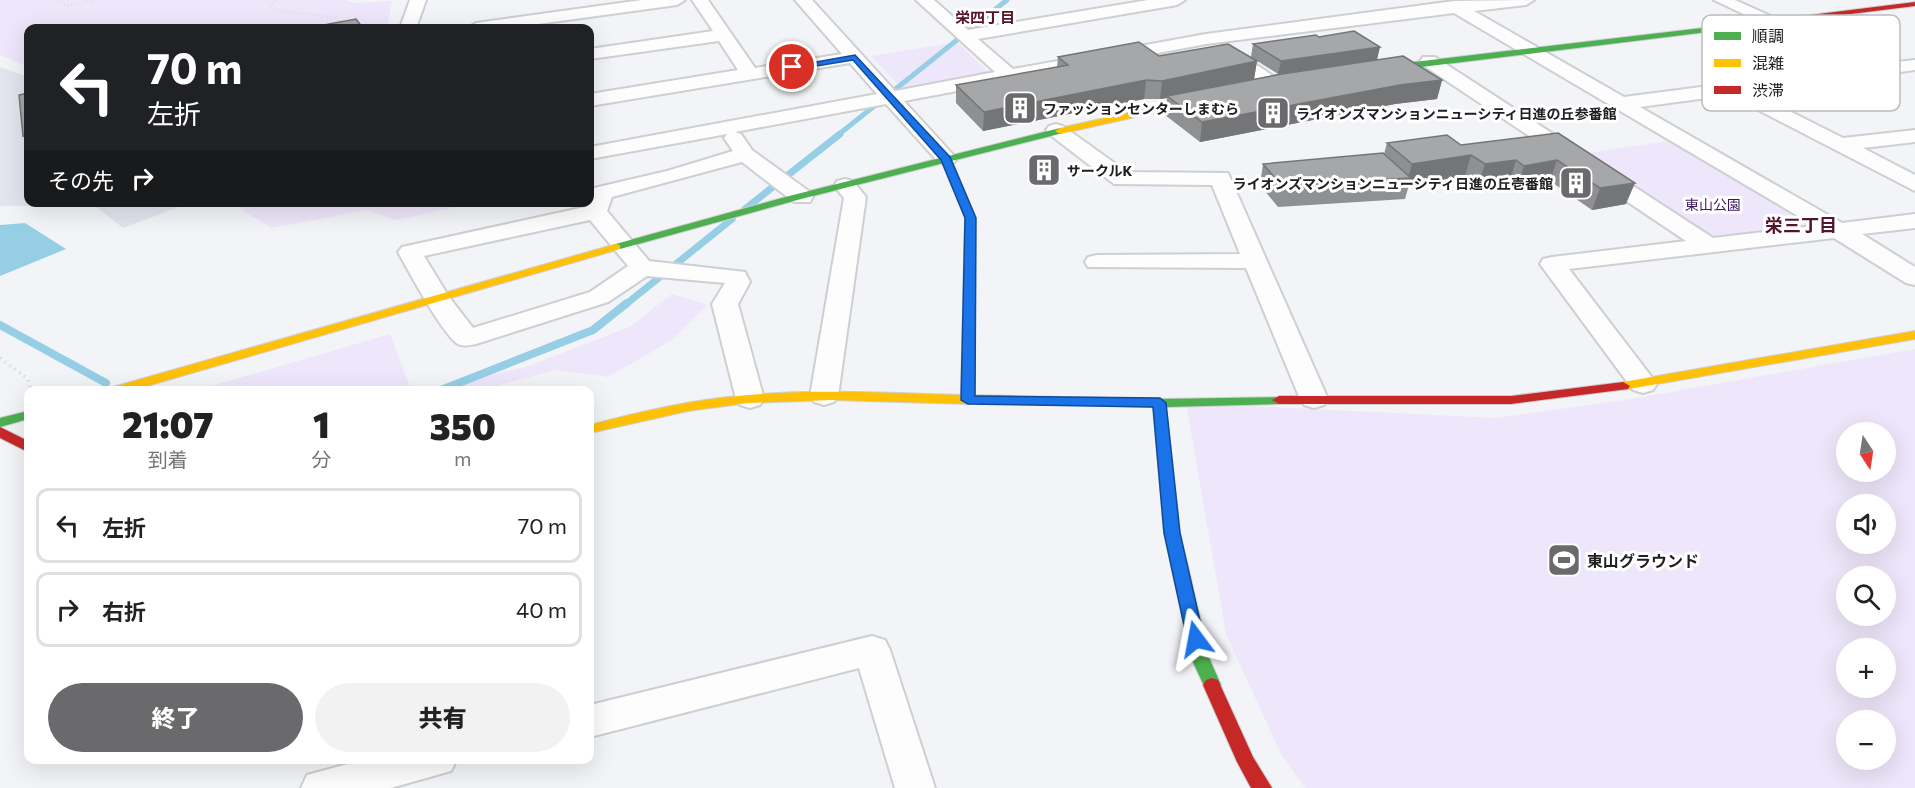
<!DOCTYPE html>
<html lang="ja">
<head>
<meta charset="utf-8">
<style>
  :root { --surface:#fff; --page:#f2f2f2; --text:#222; --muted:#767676; --line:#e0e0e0; --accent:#6a6a6d }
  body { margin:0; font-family:Commissioner,"Noto Sans JP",sans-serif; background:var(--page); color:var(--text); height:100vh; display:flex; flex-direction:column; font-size:22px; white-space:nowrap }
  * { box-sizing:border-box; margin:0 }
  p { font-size:20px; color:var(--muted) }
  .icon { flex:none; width:33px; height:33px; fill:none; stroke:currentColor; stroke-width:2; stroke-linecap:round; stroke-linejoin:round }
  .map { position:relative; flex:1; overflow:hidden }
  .details { position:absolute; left:24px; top:386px; width:570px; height:378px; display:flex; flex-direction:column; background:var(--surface); border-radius:12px; box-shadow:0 6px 24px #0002 }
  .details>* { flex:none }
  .hud { position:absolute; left:24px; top:24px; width:570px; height:183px; border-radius:12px; box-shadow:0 6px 24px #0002; background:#202124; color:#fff; overflow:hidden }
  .needle { width:39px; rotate:168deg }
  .buttons { position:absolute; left:1836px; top:422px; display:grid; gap:12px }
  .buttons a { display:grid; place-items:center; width:60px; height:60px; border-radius:50%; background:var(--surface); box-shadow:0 6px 24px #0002; font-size:30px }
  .pin { position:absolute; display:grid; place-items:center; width:51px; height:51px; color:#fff; margin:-26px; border:3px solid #fff; border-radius:50%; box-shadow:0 2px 6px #0007 }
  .me { position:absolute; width:66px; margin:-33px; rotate:347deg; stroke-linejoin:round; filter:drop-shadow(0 0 4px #0008) }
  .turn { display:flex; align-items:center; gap:21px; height:126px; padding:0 24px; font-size:27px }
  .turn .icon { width:78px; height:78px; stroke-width:2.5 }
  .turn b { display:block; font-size:42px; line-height:51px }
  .then { display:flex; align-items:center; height:57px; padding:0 24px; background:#0003; gap:12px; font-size:22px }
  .eta { display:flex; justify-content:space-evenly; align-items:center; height:102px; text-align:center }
  .eta b { font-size:36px; font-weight:800; line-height:42px }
  .primary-button { display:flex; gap:12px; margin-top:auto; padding:12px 24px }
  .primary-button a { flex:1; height:69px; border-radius:36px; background:var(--accent); color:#fff; font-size:24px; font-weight:800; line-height:69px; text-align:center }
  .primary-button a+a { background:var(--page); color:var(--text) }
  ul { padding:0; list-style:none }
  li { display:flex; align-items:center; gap:18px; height:75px; margin:0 12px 9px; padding:0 12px; border:3px solid var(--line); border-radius:12px }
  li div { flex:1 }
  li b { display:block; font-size:22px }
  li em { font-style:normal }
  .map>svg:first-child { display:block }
  .built { fill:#e2e5ed }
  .green { fill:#eee6fa; fill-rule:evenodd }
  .water { fill:#95cee5 }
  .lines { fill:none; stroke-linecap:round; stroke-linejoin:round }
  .stream-far2 { stroke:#95cee5; stroke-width:5 }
  .stream-far1 { stroke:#95cee5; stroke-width:7 }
  .stream { stroke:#95cee5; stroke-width:8 }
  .street-casing { stroke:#cecfd1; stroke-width:4 }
  .fast-casing { stroke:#cecfd1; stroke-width:2 }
  .slow-casing { stroke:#cecfd1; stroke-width:2 }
  .jam-casing { stroke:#cecfd1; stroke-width:2 }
  .path-far1 { stroke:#ddddde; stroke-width:2; stroke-dasharray:1 3; stroke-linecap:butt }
  .path { stroke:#ddddde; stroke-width:4; stroke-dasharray:1.5 4.5; stroke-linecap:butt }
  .street { fill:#fdfdfe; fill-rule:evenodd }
  .fast { fill:#4caf50; fill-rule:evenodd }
  .slow { fill:#ffc107; fill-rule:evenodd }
  .jam { fill:#c62828; fill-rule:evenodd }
  .wall { fill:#8f9091 }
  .shaded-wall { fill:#747576 }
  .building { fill:#a6a7a9; stroke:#747576; stroke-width:1.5 }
  .route { fill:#1a73e8; stroke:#114b97; stroke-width:1.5 }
  .labels { text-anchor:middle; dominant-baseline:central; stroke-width:6; stroke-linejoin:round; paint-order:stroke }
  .far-poi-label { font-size:14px; font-weight:bold; fill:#202022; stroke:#fff; text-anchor:start }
  .far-park-label { font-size:14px; fill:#3e175e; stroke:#fff }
  .far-neighbourhood-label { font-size:15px; font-weight:bold; fill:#561329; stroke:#fff }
  .poi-label { font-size:16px; font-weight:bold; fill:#202022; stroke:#fff; text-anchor:start }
  .neighbourhood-label { font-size:18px; font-weight:bold; fill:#561329; stroke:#fff }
  .key { fill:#fff; stroke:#bcbcbd; stroke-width:1.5 }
  .key-label { font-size:16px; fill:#202022 }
</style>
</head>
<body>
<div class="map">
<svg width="1915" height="788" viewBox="0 0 1915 788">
  <rect width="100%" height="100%" fill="#f2f4f7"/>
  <!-- built -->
  <path class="built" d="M 0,67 L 28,77 L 28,202 L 189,203 L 123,228 L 94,205 L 0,206 Z"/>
  <!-- green -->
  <g class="green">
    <path d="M 0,0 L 346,0 L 354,3 L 392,1 L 387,28 L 28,28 L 28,67 L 0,55 Z"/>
    <path d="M 957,42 L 990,74 L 903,89 L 871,56 Z"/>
    <path d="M 1668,141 L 1810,226 L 1807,230 L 1723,239 L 1705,236 L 1581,154 Z"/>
    <path d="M 232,203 L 475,203 L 396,220 L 367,210 L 271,228 Z"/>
    <path d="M 672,294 L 707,305 L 672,340 L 608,377 L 556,370 L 481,390 L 420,390 L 526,367 L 629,327 Z"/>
    <path d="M 390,334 L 411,390 L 198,390 Z"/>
    <path d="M 1915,349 L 1915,788 L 1305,788 L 1281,754 L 1226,634 L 1186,403 L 1496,418 L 1631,399 ZM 1846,432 L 1886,432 L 1886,471 L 1846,471 ZM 1846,504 L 1886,504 L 1886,543 L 1846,543 ZM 1846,576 L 1886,576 L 1886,615 L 1846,615 ZM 1846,648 L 1886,648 L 1886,687 L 1846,687 ZM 1846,720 L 1886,720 L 1886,759 L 1846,759 Z"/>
  </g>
  <!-- water -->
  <path class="water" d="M 25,223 L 66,249 L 0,276 L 0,225 Z"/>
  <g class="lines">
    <!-- stream-far2 -->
    <path class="stream-far2" d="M 838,135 L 1007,0"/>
    <!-- stream-far1 -->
    <g class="stream-far1">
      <path d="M 745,209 L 840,134"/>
      <path d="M 625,305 L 732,219"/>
    </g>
    <!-- stream -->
    <g class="stream">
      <path d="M 0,325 L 106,383"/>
      <path d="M 441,390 L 593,330 L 627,303"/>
    </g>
    <defs>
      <g id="street">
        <path d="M 410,0 L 426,0 L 416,28 L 400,28 Z"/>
        <path d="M 642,0 L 685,0 L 677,5 L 509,28 L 468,28 L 476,23 Z"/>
        <path d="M 692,0 L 708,0 L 755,68 L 842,54 L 795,0 L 812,0 L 895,91 L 995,72 L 916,0 L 934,0 L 968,30 L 1148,0 L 1185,0 L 1177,5 L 978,39 L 1013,69 L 1206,34 L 1454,1 L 1534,0 L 1526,5 L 1474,11 L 1624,97 L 1854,67 L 1714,0 L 1735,0 L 1878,64 L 1915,60 L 1915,70 L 1752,92 L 1843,138 L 1915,130 L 1915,142 L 1863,148 L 1915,175 L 1915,191 L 1729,95 L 1640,107 L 1842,223 L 1915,214 L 1915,228 L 1862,234 L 1915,267 L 1915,285 L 1906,283 L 1834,238 L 1569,269 L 1657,384 L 1653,390 L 1643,393 L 1633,390 L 1540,264 L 1543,259 L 1552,257 L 1686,241 L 1423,65 L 1420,61 L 1423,57 L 1435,57 L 1713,238 L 1815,226 L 1454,13 L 1206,44 L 904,101 L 957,159 L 953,163 L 939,163 L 886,104 L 735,132 L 741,134 L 752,150 L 810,192 L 813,197 L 810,202 L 794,202 L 742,162 L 612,197 L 607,211 L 649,261 L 745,272 L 750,282 L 738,304 L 764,399 L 760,405 L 750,408 L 740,405 L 736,399 L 712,304 L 725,283 L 647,276 L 608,302 L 476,344 C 471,345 464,347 458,344 C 442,334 408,270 398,252 L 402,247 L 585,207 L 594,188 L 667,171 L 733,151 L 724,138 L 727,134 L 590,159 L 590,147 L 877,94 L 850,63 L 590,106 L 590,94 L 738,70 L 719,41 L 590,59 L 590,49 L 713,31 ZM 590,220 L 628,266 L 590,292 L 473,328 L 449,297 L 424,256 Z"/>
        <path d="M 1223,45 L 1229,46 L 1285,84 L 1283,88 L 1269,88 L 1217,54 L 1214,50 Z"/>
        <path d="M 1056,124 L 1063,126 L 1127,172 L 1228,173 L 1328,399 L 1324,405 L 1314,408 L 1304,405 L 1300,399 L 1246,268 L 1088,267 L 1085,262 L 1088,257 L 1097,255 L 1240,254 L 1212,185 L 1114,184 L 1049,134 L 1046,130 L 1049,126 Z"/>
        <path d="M 845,179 L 853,181 L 866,197 L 838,396 L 834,402 L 824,405 L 814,402 L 810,396 L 844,198 L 834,186 L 837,181 Z"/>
        <path d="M 872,636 L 885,640 L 890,650 L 935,788 L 895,788 L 859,668 L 590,737 L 590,705 Z"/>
        <path d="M 366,759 L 457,759 L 451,771 L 391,788 L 301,788 L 307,775 Z"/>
      </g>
      <g id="fast">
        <path d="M 1745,23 L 1748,23 L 1748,27 L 1372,73 L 1368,70 L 1372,67 Z"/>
        <path d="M 1060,128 L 1063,129 L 1063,133 L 801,199 L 620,249 L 612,249 L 610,247 L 612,245 L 793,195 Z"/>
        <path d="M 972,395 L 1159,399 L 1284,397 L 1286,400 L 1284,403 L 1279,404 L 1166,407 L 1180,533 L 1210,660 L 1221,685 L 1218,690 L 1212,692 L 1206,690 L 1192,660 L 1164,533 L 1153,407 L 967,402 L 965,399 Z"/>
        <path d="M 28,411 L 28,419 L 0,427 L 0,418 Z"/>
      </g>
      <g id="slow">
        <path d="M 1208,95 L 1213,98 L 1211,100 L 1060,134 L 1055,131 L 1060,128 Z"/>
        <path d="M 946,156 L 951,159 L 975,217 L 975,396 L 979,399 L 977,402 L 968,404 L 832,400 L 748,403 L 688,411 L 590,433 L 590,425 C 635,413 681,402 728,397 C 806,388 884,393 961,395 L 965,217 L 941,159 Z"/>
        <path d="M 616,244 L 620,245 L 620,249 L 133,390 L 111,390 L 113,387 Z"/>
        <path d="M 1915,331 L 1915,339 L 1623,390 L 1616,386 L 1623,382 Z"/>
      </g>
      <g id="jam">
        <path d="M 1915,2 L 1915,6 L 1745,27 L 1741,25 L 1745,23 Z"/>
        <path d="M 1623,382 L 1630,386 L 1628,389 L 1511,404 L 1279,404 L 1272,400 L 1279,396 L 1511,396 Z"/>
        <path d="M 0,427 L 28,441 L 28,452 L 0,438 Z"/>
        <path d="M 1212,678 L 1218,680 L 1253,757 L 1272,788 L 1251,788 L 1237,762 L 1203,685 L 1206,680 Z"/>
      </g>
    </defs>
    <!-- street casing -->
    <use href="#street" class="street-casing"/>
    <!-- fast casing -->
    <use href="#fast" class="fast-casing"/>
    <!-- slow casing -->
    <use href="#slow" class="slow-casing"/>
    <!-- jam casing -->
    <use href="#jam" class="jam-casing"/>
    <!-- path-far1 -->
    <g class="path-far1">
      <path d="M 57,0 L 68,6 L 95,0"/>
      <path d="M 276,0 L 270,7 L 273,10 L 335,17 L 346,28"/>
    </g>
    <!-- path -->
    <path class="path" d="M 0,358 L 28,379 L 30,386 L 27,391"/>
    <!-- street -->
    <use href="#street" class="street"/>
    <!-- fast -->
    <use href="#fast" class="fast"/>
    <!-- slow -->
    <use href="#slow" class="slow"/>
    <!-- jam -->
    <use href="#jam" class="jam"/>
  </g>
  <!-- wall -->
  <g class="wall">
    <path d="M 1319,37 L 1377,59 L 1442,80 L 1437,99 L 1395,104 L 1200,142 L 1165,115 L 1167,98 L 1160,99 L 1144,99 L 983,131 L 956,103 L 956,85 L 1057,67 L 1058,57 L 1159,56 L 1257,61 L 1254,79 L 1278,74 L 1251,57 L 1253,44 Z"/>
    <path d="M 1558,133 L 1626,204 L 1592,210 L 1550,181 L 1517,187 L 1510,181 L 1478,185 L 1465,176 L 1409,185 L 1405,199 L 1278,207 L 1260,185 L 1263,164 L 1384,154 L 1387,143 L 1461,145 Z"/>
  </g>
  <!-- shaded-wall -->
  <g class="shaded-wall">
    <path d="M 1380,47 L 1377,60 L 1278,74 L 1281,61 Z"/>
    <path d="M 1257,61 L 1254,79 L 1167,96 L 1167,98 L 1160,99 L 1162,81 Z"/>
    <path d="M 1146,80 L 1144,99 L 983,131 L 984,112 Z"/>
    <path d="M 1442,80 L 1437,99 L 1395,104 L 1200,142 L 1202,122 L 1400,85 Z"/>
    <path d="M 28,135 L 28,145 L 23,136 Z"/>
    <path d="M 1471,155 L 1465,176 L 1409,185 L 1411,178 L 1408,178 L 1412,164 Z"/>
    <path d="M 1516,160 L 1510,181 L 1478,185 L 1485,164 Z"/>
    <path d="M 1557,160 L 1550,181 L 1517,187 L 1524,166 Z"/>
    <path d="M 1635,183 L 1626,204 L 1592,210 L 1600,188 Z"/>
  </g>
  <!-- building -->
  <g class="building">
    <path d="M 356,19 L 363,28 L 307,28 Z"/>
    <path d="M 1354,31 L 1380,47 L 1281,61 L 1253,44 L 1316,35 L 1319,37 Z"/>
    <path d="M 1139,42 L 1159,56 L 1228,44 L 1257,61 L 1162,81 L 1146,80 L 984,112 L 956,85 L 1068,65 L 1058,57 Z"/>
    <path d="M 1403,56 L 1442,80 L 1400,85 L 1202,122 L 1167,96 L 1282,74 Z"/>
    <path d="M 28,93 L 28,135 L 23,136 L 19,95 Z"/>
    <path d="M 1558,133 L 1635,183 L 1600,188 L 1557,160 L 1524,166 L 1516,160 L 1485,164 L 1471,155 L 1412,164 L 1387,143 L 1447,135 L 1461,145 Z"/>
    <path d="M 1383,153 L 1411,178 L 1282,186 L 1263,164 Z"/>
  </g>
  <!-- route -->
  <path class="route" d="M 855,55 L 950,157 L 976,218 L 975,396 L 1160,398 L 1166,403 L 1180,533 L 1204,639 L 1202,644 L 1190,644 L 1187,639 L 1164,533 L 1153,407 L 968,404 L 961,400 L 965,218 L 941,160 L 853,60 L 792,70 L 788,67 Z"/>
  <!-- icons -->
  <defs>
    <symbol id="building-square" viewBox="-11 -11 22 22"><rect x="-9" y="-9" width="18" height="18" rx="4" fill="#6a6a6d" stroke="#fff"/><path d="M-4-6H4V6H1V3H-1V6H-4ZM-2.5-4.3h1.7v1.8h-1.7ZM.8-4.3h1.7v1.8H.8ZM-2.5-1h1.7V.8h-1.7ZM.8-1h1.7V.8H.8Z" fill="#fff"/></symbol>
    <symbol id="stadium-square" viewBox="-11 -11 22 22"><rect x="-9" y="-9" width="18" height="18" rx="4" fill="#6a6a6d" stroke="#fff"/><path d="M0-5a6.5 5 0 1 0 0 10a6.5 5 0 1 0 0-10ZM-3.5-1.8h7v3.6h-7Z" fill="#fff"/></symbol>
  </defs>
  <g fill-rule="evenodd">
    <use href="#building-square" x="1001" y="89" width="38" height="38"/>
    <use href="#building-square" x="1254" y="94" width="38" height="38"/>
    <use href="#building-square" x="1025" y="151" width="38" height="38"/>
    <use href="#building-square" x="1557" y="164" width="38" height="38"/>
    <use href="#stadium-square" x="1545" y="541" width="38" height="38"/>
  </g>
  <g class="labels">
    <!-- far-poi labels -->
    <g class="far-poi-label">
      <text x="1043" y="108">ファッションセンターしまむら</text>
      <text x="1296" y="113">ライオンズマンションニューシティ日進の丘参番館</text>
      <text x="1067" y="170">サークルK</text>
      <text x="1553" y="183" text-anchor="end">ライオンズマンションニューシティ日進の丘壱番館</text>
    </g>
    <!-- far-park labels -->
    <g class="far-park-label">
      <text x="1713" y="204">東山公園</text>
    </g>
    <!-- far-neighbourhood labels -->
    <g class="far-neighbourhood-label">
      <text x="985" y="17">栄四丁目</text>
    </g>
    <!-- poi labels -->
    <g class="poi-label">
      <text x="1587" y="560">東山グラウンド</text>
    </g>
    <!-- neighbourhood labels -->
    <g class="neighbourhood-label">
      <text x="1801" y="225">栄三丁目</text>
    </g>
  </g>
  <!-- legend -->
  <rect x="1702" y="15" width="198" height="96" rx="9" class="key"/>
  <rect x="1714" y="32" width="27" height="8" fill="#4caf50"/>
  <rect x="1714" y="59" width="27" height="8" fill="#ffc107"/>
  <rect x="1714" y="86" width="27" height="8" fill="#c62828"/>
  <g class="key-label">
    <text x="1752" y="42">順調</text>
    <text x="1752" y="69">混雑</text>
    <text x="1752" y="96">渋滞</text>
  </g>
</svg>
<div class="buttons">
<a><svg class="needle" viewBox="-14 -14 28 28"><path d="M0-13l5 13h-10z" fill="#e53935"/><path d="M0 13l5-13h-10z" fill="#767676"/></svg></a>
<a><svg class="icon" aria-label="sound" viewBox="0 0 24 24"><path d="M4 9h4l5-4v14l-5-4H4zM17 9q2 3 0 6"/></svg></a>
<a><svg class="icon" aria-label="search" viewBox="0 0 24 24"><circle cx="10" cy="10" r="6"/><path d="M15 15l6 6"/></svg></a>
<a>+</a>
<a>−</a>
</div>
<div class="pin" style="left:792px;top:67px;background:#d93025"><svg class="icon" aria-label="arrive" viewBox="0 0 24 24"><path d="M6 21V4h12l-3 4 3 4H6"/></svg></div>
<svg class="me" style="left:1196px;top:639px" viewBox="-20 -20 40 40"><path d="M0-17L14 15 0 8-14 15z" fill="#1a73e8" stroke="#fff" stroke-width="4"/></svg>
<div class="hud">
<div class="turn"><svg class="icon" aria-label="left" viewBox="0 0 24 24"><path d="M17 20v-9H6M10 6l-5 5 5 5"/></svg><div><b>70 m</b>左折</div></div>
<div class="then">その先<svg class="icon" aria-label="right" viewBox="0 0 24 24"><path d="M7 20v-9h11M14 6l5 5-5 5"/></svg></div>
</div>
<section class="details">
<div class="eta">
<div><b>21:07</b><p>到着</p></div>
<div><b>1</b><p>分</p></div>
<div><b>350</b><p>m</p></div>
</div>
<ul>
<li><svg class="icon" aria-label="left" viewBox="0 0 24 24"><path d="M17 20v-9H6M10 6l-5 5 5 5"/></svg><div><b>左折</b></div><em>70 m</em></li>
<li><svg class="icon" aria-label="right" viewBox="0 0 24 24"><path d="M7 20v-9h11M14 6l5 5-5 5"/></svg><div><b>右折</b></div><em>40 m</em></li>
</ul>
<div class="primary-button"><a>終了</a><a>共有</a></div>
</section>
</div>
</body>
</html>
